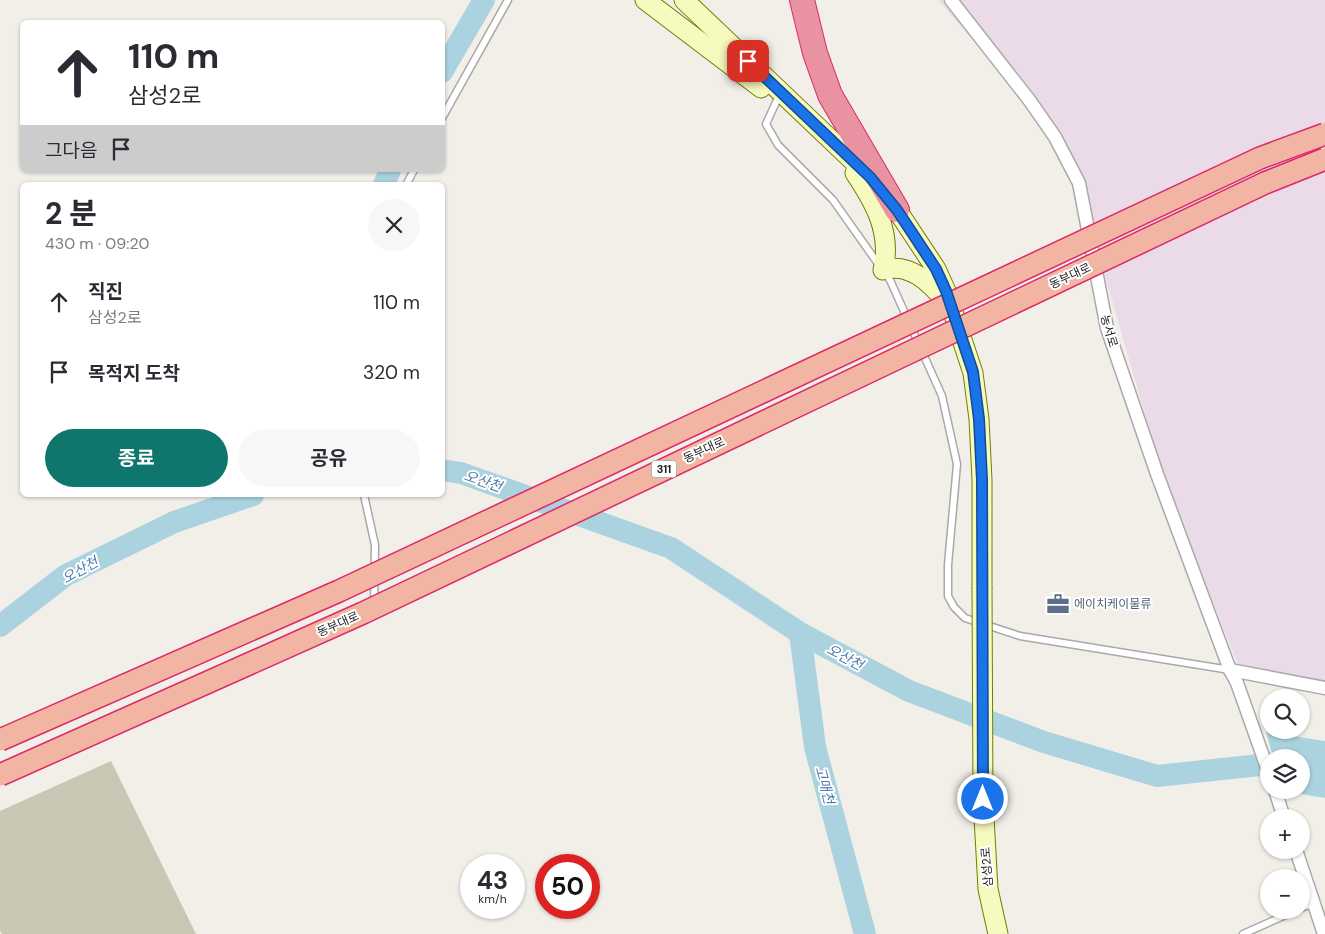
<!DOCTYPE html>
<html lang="ko">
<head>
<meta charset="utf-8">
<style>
  :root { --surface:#fff; --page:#f7f7f7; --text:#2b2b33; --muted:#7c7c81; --accent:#0f766e }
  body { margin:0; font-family:"DM Sans","Noto Sans KR",sans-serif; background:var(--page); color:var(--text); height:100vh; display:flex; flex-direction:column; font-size:19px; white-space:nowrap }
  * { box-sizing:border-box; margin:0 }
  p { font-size:16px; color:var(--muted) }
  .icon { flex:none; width:28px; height:28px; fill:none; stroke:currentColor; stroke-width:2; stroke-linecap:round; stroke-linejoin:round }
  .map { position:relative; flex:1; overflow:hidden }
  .side { position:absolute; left:20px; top:182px; width:425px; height:315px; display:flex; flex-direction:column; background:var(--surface); border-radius:8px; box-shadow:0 1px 4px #0004 }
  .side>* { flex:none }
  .top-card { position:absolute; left:20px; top:20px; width:425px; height:152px; border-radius:8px; box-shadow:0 1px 4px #0004; background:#fff; color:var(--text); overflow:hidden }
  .tools { position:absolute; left:1260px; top:689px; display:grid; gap:10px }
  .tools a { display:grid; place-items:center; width:50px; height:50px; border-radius:50%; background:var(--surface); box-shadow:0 1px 4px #0004; font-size:25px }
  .speed { position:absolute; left:460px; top:854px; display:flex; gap:10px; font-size:25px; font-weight:700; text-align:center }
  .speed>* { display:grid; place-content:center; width:65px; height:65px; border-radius:50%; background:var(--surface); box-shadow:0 1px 4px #0004; line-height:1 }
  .speed small { font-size:12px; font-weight:400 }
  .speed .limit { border:8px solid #d22; background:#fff; color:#111 }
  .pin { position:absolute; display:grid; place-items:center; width:42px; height:42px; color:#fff; margin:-21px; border-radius:10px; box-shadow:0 2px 8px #0006 }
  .me { position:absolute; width:55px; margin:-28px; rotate:0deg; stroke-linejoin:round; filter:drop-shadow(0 0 4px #0008) }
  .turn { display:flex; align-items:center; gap:18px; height:105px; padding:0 25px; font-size:22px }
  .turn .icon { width:65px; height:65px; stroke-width:2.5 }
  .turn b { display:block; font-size:35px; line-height:42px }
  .then { display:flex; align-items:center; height:48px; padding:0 25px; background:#0003; gap:10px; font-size:19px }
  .round { display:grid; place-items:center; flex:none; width:52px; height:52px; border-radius:26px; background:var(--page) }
  .headline { display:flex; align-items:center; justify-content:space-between; height:85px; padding:0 25px }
  h1 { font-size:30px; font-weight:700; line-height:38px }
  .primary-button { display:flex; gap:10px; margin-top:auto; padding:10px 25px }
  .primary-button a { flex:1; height:58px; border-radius:30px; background:var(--accent); color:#fff; font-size:20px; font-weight:700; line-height:58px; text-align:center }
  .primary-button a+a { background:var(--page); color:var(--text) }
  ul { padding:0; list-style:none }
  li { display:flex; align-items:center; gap:15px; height:70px; padding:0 25px }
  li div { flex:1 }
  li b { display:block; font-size:19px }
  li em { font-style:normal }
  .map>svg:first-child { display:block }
  .industrial { fill:#ebdbe8 }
  .construction { fill:#c7c7b4 }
  .water { fill:#aad3df }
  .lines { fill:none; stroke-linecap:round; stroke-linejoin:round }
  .river { stroke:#aad3df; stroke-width:22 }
  .service-casing { stroke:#a9a9a9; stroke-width:9 }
  .minor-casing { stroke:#a9a9a9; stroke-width:15 }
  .secondary-casing { stroke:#707d05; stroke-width:21 }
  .motorway-casing { stroke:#dc2a67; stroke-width:26 }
  .service { stroke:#fff; stroke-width:6 }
  .minor { stroke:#fff; stroke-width:12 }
  .secondary { stroke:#f7fabf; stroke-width:19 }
  .motorway { stroke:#e892a2; stroke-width:24 }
  .secondary-bridge-casing { stroke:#707d05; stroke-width:21; stroke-linecap:butt }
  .trunk-bridge-casing { stroke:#dc2a67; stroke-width:24; stroke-linecap:butt }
  .secondary-bridge { stroke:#f7fabf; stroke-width:19 }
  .trunk-bridge { stroke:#f2b4a3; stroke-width:21 }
  .route-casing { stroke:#114b97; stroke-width:12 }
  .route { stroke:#1a73e8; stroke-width:9 }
  .labels { text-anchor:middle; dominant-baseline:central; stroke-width:4; stroke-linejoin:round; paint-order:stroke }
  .shield { fill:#fff; stroke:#646464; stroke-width:1 }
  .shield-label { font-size:11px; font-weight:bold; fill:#222 }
  .street-label { font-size:12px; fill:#222; stroke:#fff }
  .service-label { font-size:12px; fill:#4e5e75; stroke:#fff; text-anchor:start }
  .water-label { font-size:14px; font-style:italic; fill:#4a7aab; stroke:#fff }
</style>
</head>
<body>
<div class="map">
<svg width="1325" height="934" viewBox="0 0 1325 934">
  <rect width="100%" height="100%" fill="#f2efe9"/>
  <!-- industrial -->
  <path class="industrial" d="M 938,0 L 1325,0 L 1325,684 L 1238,665 L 1161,471 L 1081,192 L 1033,110 Z"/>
  <!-- construction -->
  <path class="construction" d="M 111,761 L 196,934 L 2,934 L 0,931 L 0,811 Z"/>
  <!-- water -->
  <path class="water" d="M 1266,732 L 1325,741 L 1325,798 L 1283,791 L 1301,790 L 1301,758 L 1273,757 Z"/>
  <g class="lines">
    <!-- river -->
    <g class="river">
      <path d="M 442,72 L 484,0"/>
      <path d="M 384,185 L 390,170"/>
      <path d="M 442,470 L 461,473 L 671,548 L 800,633 L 909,691 L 1044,742 L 1157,776 L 1269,764"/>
      <path d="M 0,626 L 66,575 L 174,522 L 253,495"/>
      <path d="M 800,633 L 815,747 L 865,934"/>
    </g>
    <defs>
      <g id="service">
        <path d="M 777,100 L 766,124 L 778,145 L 833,200 L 879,265"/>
        <path d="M 442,118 L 508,0"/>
        <path d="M 406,185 L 414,170"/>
        <path d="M 885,273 L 890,280 L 942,396 L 957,464 L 948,565 L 948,596 L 954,607 L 965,618 L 1020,636 L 1230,670"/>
        <path d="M 364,495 L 375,545 L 374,603"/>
        <path d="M 1301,908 L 1314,903"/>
        <path d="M 1243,934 L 1297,910"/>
      </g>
      <g id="minor">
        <path d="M 951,0 L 1030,101 L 1055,137 L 1079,183 L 1107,328 L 1157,474 L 1230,670 L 1237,683 L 1269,773"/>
        <path d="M 1230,670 L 1325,688"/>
        <path d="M 1275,790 L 1284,818"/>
        <path d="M 1296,850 L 1324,934"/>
      </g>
      <g id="secondary">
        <path d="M 645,0 L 761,88"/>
        <path d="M 684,0 L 870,177 L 897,210 L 936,269 L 946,291 L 973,373 L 979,419 L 982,480 L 982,587"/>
        <path d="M 855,173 C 875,203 892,233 883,270 C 909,262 930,282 945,301"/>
        <path d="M 983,799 L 988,889 L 998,934"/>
      </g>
      <path id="motorway" d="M 802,0 L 815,53 L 830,95 L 897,210"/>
    </defs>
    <!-- service casing -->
    <use href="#service" class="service-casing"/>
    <!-- minor casing -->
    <use href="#minor" class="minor-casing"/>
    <!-- secondary casing -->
    <use href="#secondary" class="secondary-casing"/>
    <!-- motorway casing -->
    <use href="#motorway" class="motorway-casing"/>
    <!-- service -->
    <use href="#service" class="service"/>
    <!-- minor -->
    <use href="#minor" class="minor"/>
    <!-- secondary -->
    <use href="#secondary" class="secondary"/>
    <!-- motorway -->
    <use href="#motorway" class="motorway"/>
    <defs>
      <path id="secondary-bridge" d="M 982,587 L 983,799"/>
      <g id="trunk-bridge">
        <path d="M 0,740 L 339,591 L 1260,158 L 1325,134"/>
        <path d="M 0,775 L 363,613 L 1265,183 L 1325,159"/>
      </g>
    </defs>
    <!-- secondary-bridge casing -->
    <use href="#secondary-bridge" class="secondary-bridge-casing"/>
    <!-- trunk-bridge casing -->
    <use href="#trunk-bridge" class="trunk-bridge-casing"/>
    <!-- secondary-bridge -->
    <use href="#secondary-bridge" class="secondary-bridge"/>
    <!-- trunk-bridge -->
    <use href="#trunk-bridge" class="trunk-bridge"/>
  </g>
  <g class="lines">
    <defs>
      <path id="route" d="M 748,61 L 870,177 L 897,210 L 936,269 L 946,291 L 973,372 L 979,419 L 982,480 L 983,799"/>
    </defs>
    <!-- route casing -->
    <use href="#route" class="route-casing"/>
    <!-- route -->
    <use href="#route" class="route"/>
  </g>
  <!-- icons -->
  <defs>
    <symbol id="office-bare" viewBox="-9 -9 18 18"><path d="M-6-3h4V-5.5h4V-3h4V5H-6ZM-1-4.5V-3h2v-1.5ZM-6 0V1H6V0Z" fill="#5c6f8a" stroke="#fff" stroke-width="2.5" paint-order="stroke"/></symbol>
  </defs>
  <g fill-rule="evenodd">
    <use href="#office-bare" x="1042" y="588" width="32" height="32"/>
  </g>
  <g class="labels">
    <!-- shield labels -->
    <rect class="shield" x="651.5" y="460.5" width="25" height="17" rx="4"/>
    <g class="shield-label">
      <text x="664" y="469">311</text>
    </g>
    <!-- street labels -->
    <g class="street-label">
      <text transform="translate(1070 276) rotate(-25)">동부대로</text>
      <text transform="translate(1109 331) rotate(74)">농서로</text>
      <text transform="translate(704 450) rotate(-25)">동부대로</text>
      <text transform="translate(338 624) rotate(-24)">동부대로</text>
      <text transform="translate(987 867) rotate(-94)">삼성2로</text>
    </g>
    <!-- service labels -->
    <g class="service-label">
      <text x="1074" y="604">에이치케이물류</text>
    </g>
    <!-- water labels -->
    <g class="water-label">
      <text transform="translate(483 481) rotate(19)">오산천</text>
      <text transform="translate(80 570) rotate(-29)">오산천</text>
      <text transform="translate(845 657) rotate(28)">오산천</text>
      <text transform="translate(825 785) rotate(75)">고매천</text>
    </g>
  </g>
</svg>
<div class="tools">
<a><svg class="icon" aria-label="search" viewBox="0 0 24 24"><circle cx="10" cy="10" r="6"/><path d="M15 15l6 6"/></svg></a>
<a><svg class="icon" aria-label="layers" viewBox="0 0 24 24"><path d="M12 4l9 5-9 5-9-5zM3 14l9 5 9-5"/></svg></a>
<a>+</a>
<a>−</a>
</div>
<div class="speed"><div>43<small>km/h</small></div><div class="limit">50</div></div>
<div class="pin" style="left:748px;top:61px;background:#d93025"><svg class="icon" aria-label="arrive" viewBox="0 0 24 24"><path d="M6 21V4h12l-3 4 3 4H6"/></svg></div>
<svg class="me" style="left:983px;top:799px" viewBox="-20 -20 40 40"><circle r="17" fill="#1a73e8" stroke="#fff" stroke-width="3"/><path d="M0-11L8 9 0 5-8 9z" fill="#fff"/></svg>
<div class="top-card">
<div class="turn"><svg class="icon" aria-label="ahead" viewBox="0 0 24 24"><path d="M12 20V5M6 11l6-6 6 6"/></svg><div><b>110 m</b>삼성2로</div></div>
<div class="then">그다음<svg class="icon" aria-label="arrive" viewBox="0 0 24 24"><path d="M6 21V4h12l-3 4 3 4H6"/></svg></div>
</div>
<section class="side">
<div class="headline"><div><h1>2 분</h1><p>430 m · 09:20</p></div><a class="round"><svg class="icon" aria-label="close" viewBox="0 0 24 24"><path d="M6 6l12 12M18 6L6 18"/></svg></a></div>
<ul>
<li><svg class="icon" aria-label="ahead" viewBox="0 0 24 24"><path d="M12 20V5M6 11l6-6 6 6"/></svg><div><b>직진</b><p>삼성2로</p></div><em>110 m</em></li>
<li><svg class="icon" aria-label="arrive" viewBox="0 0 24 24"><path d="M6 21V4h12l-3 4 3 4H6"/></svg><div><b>목적지 도착</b></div><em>320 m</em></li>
</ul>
<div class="primary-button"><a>종료</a><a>공유</a></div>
</section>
</div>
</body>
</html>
